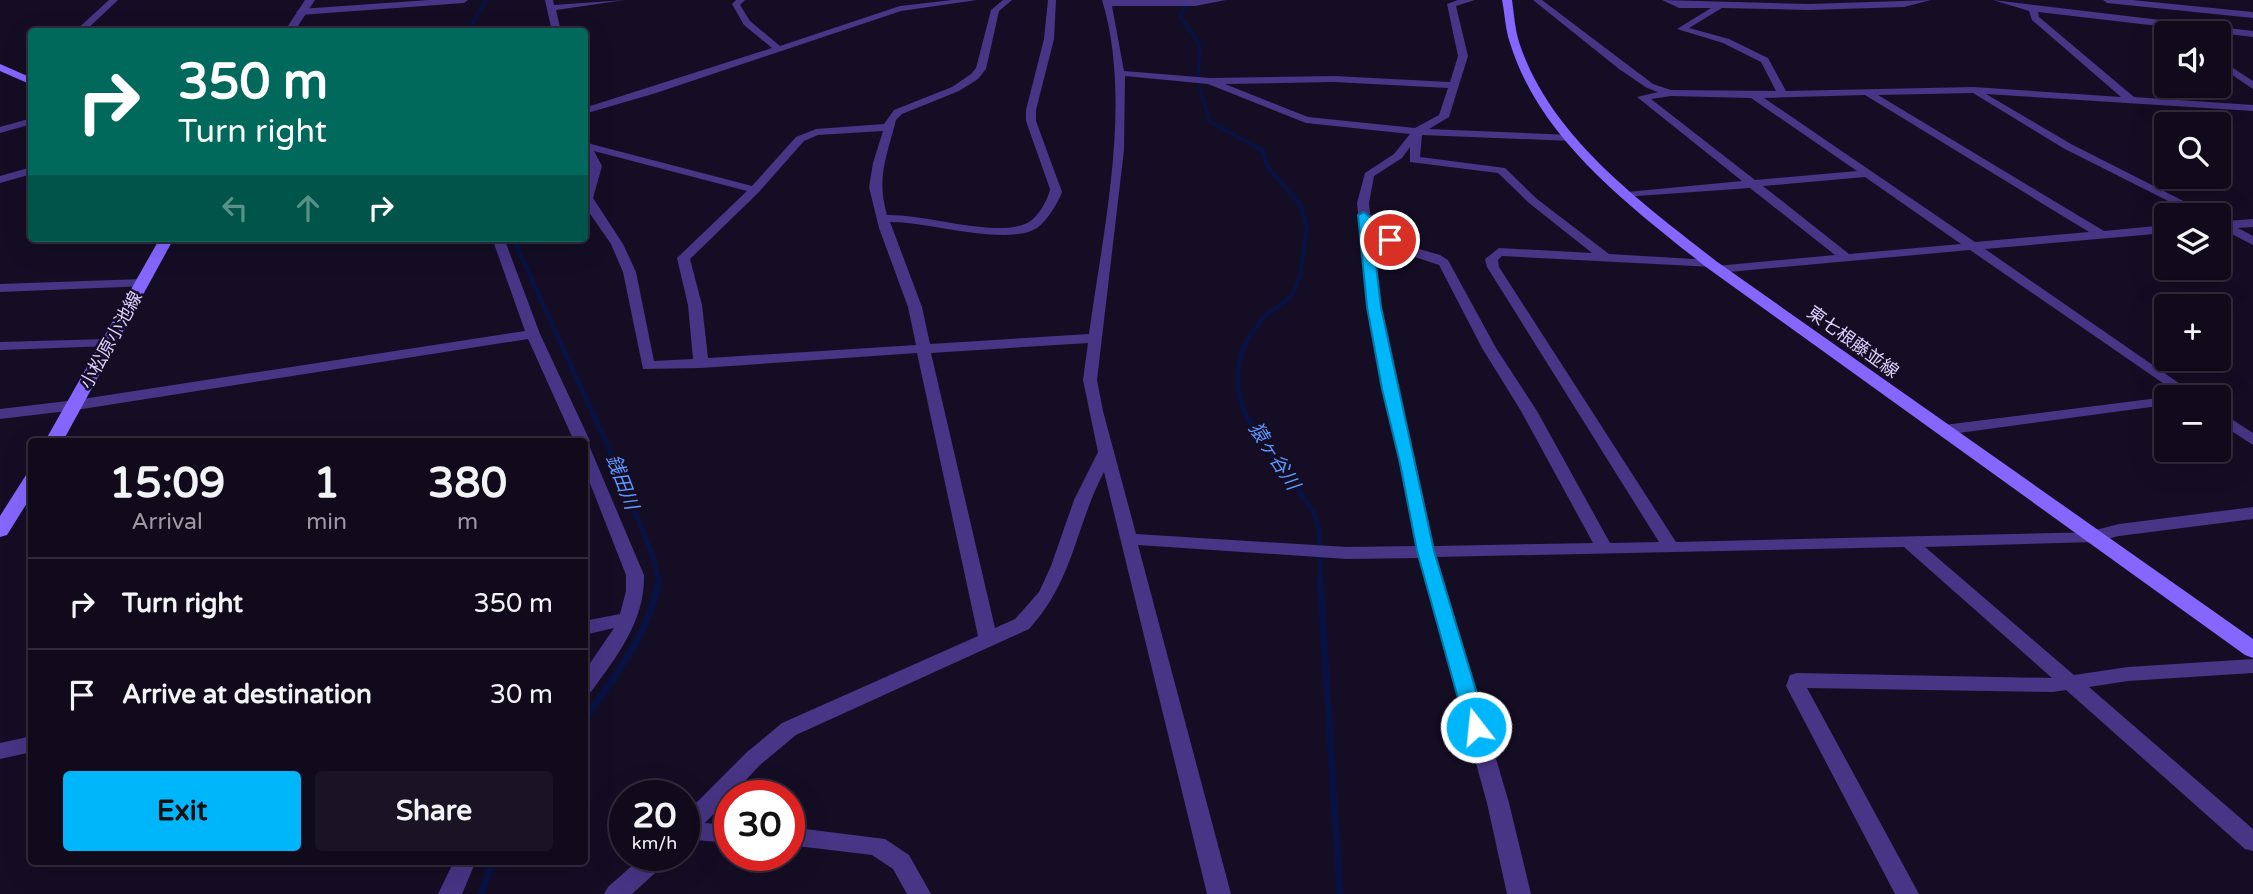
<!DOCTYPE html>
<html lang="en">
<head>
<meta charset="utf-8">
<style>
  :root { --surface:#100a1b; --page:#191324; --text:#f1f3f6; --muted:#9c9aa3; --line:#302b3a; --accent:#00b6fb }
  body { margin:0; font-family:"Varela Round","Noto Sans JP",sans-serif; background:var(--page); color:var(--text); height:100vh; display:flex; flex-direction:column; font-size:26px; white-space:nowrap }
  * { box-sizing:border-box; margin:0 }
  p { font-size:23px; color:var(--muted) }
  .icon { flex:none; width:38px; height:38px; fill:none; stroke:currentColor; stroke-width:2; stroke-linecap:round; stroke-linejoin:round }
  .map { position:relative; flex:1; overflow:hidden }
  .drawer { position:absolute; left:28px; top:438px; width:560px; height:427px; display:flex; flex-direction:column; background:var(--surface); border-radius:7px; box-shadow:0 7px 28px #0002,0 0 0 2px var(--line) }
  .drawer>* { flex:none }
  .banner { position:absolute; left:28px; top:28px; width:560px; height:214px; border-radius:7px; box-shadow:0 7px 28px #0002,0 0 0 2px var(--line); background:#00695c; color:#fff; overflow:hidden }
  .controls { position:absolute; left:2154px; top:21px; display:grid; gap:14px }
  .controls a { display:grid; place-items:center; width:77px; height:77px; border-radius:7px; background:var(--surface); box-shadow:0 7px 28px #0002,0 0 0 2px var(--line); font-size:35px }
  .speed { position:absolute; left:609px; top:780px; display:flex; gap:14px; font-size:35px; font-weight:700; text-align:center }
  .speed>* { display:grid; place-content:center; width:91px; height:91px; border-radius:50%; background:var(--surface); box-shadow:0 7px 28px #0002,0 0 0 2px var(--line); line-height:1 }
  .speed small { font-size:18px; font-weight:400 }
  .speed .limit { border:10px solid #d22; background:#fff; color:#111 }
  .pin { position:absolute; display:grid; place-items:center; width:60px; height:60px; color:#fff; margin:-30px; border:4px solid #fff; border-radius:50%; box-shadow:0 2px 7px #0007 }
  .me { position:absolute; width:77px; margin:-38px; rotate:344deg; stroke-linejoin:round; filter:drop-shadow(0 0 5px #0008) }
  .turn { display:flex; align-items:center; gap:24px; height:147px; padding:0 35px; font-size:32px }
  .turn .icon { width:91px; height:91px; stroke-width:2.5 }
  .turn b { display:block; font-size:49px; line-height:60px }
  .lanes { display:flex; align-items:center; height:66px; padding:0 35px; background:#0003; justify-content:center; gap:35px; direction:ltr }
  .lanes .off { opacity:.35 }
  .eta { display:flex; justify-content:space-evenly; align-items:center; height:119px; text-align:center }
  .eta b { font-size:42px; font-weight:700; line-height:49px }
  .cta { display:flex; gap:14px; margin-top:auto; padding:14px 35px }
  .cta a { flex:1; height:80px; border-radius:7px; background:var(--accent); color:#111; font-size:28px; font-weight:700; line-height:80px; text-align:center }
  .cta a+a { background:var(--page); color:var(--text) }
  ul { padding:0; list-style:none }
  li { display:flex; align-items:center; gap:21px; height:91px; padding:0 35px; border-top:2px solid var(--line) }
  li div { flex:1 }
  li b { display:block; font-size:26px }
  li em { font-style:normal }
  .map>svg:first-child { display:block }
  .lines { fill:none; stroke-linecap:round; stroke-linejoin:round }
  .stream-far3 { stroke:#071243; stroke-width:3.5 }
  .stream-far2 { stroke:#071243; stroke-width:4.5 }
  .stream-far1 { stroke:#071243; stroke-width:5 }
  .stream { stroke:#071243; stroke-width:7 }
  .minor { fill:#473585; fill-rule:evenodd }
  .tertiary { fill:#473585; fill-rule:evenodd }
  .secondary { fill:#8567ff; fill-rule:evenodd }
  .route { fill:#00b6fb; stroke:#0076a3; stroke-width:2 }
  .labels { text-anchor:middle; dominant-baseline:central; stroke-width:5; stroke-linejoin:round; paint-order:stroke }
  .street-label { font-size:18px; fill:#ddd0ff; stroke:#150d24 }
  .water-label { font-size:19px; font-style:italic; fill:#5e98ff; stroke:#150d24 }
</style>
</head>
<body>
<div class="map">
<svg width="2253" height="894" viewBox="0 0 2253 894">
  <rect width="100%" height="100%" fill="#150d24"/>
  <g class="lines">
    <!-- stream-far3 -->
    <g class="stream-far3">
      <path d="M 1187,4 L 1180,16 L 1200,45 L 1198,77"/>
      <path d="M 467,32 L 486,0"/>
      <path d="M 1199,84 L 1209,121 L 1258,148"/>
    </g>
    <!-- stream-far2 -->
    <g class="stream-far2">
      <path d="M 513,238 L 558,337"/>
      <path d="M 1249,337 L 1265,316 L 1292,296 L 1300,276 L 1307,226 L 1300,204 L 1269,169 L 1262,150 L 1255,146"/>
    </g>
    <!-- stream-far1 -->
    <g class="stream-far1">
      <path d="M 557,335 L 610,451 L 652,554 L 659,581"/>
      <path d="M 1250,335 C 1208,410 1284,457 1315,516 C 1322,529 1319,565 1320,581"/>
    </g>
    <!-- stream -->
    <g class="stream">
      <path d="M 1320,579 L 1340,894"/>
      <path d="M 584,721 C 614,676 650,634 659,579"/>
      <path d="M 481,894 L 493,861"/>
    </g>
    <!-- minor -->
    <g class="minor">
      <path d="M 109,0 L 118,0 L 84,32 L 74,32 Z"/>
      <path d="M 429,0 L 468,0 L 464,3 L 300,15 L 296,12 L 300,9 Z"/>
      <path d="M 545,0 L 553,0 L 554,5 L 625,0 L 556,10 L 561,32 L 552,32 Z"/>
      <path d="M 736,0 L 745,0 L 740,5 L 750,21 L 780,46 L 900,6 L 952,0 L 977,0 L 901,11 L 656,93 L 584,114 L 584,108 L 772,48 L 744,25 L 732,4 Z"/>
      <path d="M 1003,0 L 1012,0 L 999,11 L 986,69 L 978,79 L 959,91 L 902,114 L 896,120 C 887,156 876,177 887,215 C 925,214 993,237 1025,224 C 1037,220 1048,200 1050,189 L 1026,121 L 1026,110 L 1044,39 L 1048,0 L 1056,0 L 1054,39 L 1036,110 L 1036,121 L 1062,192 C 1058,203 1047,221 1037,228 C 1007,247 926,221 890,222 L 922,307 L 930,344 L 1089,334 C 1103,230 1133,102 1102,0 L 1226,0 L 1195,6 L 1112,6 L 1124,71 L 1210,78 L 1334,76 L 1450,82 L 1458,56 L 1447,4 L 1458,0 L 1475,0 L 1456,6 L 1468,56 L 1449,117 L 1429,129 L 1571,135 L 1576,138 L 1571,141 L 1422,135 L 1420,157 L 1505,168 L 1537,199 L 1609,254 L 1711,260 L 1716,261 L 1716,266 L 1835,255 L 1750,188 L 1623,197 L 1621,195 L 1627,192 L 1742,181 L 1637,97 L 1658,92 L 1647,88 L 1619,69 L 1533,0 L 1542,0 L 1653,84 L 1671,90 L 1776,91 L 1761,62 L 1723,43 L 1677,29 L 1711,8 L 1679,8 L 1662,0 L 1809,4 L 1931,0 L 1904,7 L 1809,10 L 1722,8 L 1689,28 L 1729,39 L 1768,58 L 1786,91 L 1973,87 L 2121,97 L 2032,20 L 2029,11 L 1993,0 L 2253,31 L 2253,37 L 2038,12 L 2039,17 L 2134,97 L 2253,105 L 2253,111 L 1986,94 L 2071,144 L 2211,215 L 2196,215 L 2063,148 L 1973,93 L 1878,95 L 2104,231 L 2166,225 L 2166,233 L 1985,249 L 2199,397 L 2183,397 L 1970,250 L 1718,273 L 1713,272 L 1713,267 L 1502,256 L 1498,260 L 1499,267 L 1676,542 L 2101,532 L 2104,536 L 2095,542 L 1925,547 L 2074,675 L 2128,667 L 2253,659 L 2253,673 L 2128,681 L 2089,687 L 2253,829 L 2253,851 L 2245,849 L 2066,690 L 2053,692 L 1807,688 L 1919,894 L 1895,894 L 1786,686 L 1790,675 L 1797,673 L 2052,678 L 1904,547 L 1437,557 L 1509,803 L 1531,894 L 1507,894 L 1487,803 L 1419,558 L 1347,559 L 1138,545 L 1231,894 L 1207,894 L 1104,472 C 1075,527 1074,580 1029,629 L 796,735 L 760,765 L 705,823 L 730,825 L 730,843 L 684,839 L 684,815 L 746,753 L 782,723 L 978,636 L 917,353 L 701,368 L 643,369 L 623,272 L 611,244 L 584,205 L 584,187 L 590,166 L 584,153 L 584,138 L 591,144 L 752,186 L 796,137 L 816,129 L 884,124 L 894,110 L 952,87 L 971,74 L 976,68 L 991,10 ZM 1125,76 L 1208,84 L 1306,123 L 1410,134 L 1394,154 L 1365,173 L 1357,203 L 1367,307 L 1416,546 L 1347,547 L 1136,534 L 1103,411 L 1097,380 L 1124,150 ZM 1334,82 L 1448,88 L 1439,115 L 1415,128 L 1308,117 L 1225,84 ZM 1865,95 L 2089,232 L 1975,242 L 1764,98 ZM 1671,96 L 1751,98 L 1857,171 L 1755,180 L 1651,99 ZM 883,131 L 873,163 L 869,187 L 879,228 L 908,307 L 916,345 L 708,358 L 702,305 L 690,259 L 759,192 L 804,141 L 818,135 ZM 1410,147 L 1410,162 L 1498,173 L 1529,203 L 1592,253 L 1499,248 L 1485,259 L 1487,267 L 1659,542 L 1610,543 L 1537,411 L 1496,348 L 1448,260 L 1440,255 L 1405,245 L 1370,214 L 1369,203 L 1374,176 L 1402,158 ZM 594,151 L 747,191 L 677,258 L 688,305 L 693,359 L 654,361 L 636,272 L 623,244 L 593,198 L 602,166 ZM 1865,177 L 1961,244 L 1849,254 L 1763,186 ZM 1371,228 L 1397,251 L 1439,265 L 1482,348 L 1521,411 L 1593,543 L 1434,546 L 1381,307 ZM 1088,343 L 1083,380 L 1098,452 L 1074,500 L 1051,566 L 1039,592 L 1015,619 L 995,628 L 931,353 Z"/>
      <path d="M 2103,0 L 2132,0 L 2253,12 L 2253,18 L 2107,3 Z"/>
      <path d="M 2219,59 L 2253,81 L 2253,89 L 2219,66 Z"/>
      <path d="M 32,118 L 32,124 L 0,133 L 0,127 Z"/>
      <path d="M 32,167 L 32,174 L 0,183 L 0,176 Z"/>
      <path d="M 2219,218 L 2226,221 L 2253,219 L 2253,227 L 2238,228 L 2253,236 L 2253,245 L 2220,228 Z"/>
      <path d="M 492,238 L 504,238 L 540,334 L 590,441 L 588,443 L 644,575 C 645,621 617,656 591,692 L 584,694 L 584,672 L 614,628 L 584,635 L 584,621 L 620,614 L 626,591 L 626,575 L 584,468 L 584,441 L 574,441 L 528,339 L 76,410 L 0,419 L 0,409 L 76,400 L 525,331 Z"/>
      <path d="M 142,279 L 147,280 L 147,286 L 0,292 L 0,284 Z"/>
      <path d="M 107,339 L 114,343 L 112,346 L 0,350 L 0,342 Z"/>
      <path d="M 2166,397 L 2169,397 L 2166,397 L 2166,405 L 1944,435 L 1936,430 L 1944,425 Z"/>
      <path d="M 2219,411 L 2253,433 L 2253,445 L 2219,423 Z"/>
      <path d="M 32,736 L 32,752 L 0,759 L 0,743 Z"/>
      <path d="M 789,827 L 885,839 L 909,855 L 931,894 L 907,894 L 893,869 L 872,855 L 789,845 Z"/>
      <path d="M 643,856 L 669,856 L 666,863 L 632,894 L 604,894 L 608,887 Z"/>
      <path d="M 454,861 L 476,861 L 462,894 L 438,894 Z"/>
    </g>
    <!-- tertiary -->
    <g class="tertiary">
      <path d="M 305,0 L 315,0 L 294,32 L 284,32 Z"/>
      <path d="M 2253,507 L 2253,519 L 2119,536 L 2095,542 L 2088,540 L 2085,536 L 2088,532 L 2119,524 Z"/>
    </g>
    <!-- secondary -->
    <g class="secondary">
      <path d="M 1502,0 L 1512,0 C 1514,14 1515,29 1519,42 C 1550,137 1641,202 1716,261 L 2253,639 L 2253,658 L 2245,655 L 1706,267 C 1630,206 1540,140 1510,43 C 1505,29 1505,14 1502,0 Z"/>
      <path d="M 0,64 L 32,78 L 32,85 L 0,71 Z"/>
      <path d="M 160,238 L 174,238 L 63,441 L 45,441 Z"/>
      <path d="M 32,474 L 32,495 L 7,535 L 0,537 L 0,516 L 26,475 Z"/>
    </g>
  </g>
  <!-- route -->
  <path class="route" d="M 1364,212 L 1396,240 L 1390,244 L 1372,230 L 1381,307 L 1434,551 L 1487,727 L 1484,733 L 1476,735 L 1469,733 L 1466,727 L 1417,551 L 1400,463 L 1382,389 L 1367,307 L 1358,215 Z"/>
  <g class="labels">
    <!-- street labels -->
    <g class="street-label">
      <text transform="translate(111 340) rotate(-61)">小松原小池線</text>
      <text transform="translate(1853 342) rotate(36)">東七根藤並線</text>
    </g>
    <!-- water labels -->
    <g class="water-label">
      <text transform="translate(1274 456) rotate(57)">猿ヶ谷川</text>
      <text transform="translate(622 482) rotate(69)">銭田川</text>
    </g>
  </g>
</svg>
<div class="controls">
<a><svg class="icon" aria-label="sound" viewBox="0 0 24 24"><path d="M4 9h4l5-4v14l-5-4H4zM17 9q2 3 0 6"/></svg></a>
<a><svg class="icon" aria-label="search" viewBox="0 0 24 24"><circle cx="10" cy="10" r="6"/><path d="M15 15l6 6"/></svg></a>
<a><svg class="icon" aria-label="layers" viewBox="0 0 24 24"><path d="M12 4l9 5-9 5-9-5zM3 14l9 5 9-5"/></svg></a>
<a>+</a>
<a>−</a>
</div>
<div class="speed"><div>20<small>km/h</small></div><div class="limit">30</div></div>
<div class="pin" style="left:1390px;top:240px;background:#d93025"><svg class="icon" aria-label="arrive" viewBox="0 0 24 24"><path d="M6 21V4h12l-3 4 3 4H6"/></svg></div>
<svg class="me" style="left:1476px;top:727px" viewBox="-20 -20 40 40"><circle r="17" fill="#00b6fb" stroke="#fff" stroke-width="3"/><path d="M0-11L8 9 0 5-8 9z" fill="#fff"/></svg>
<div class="banner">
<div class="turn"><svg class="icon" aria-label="right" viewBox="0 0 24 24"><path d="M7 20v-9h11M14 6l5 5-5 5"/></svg><div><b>350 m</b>Turn right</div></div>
<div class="lanes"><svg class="icon off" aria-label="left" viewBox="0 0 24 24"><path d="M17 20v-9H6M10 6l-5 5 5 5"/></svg><svg class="icon off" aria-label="ahead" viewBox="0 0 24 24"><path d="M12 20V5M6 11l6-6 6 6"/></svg><svg class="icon" aria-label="right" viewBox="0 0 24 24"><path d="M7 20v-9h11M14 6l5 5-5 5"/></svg></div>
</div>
<section class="drawer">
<div class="eta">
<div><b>15:09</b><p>Arrival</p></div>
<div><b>1</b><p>min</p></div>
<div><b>380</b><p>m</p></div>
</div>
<ul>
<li><svg class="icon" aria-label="right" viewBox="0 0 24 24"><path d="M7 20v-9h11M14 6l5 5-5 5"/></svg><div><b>Turn right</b></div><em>350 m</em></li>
<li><svg class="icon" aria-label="arrive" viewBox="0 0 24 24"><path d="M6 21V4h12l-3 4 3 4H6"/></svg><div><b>Arrive at destination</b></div><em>30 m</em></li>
</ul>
<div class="cta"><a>Exit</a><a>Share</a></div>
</section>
</div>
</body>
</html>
